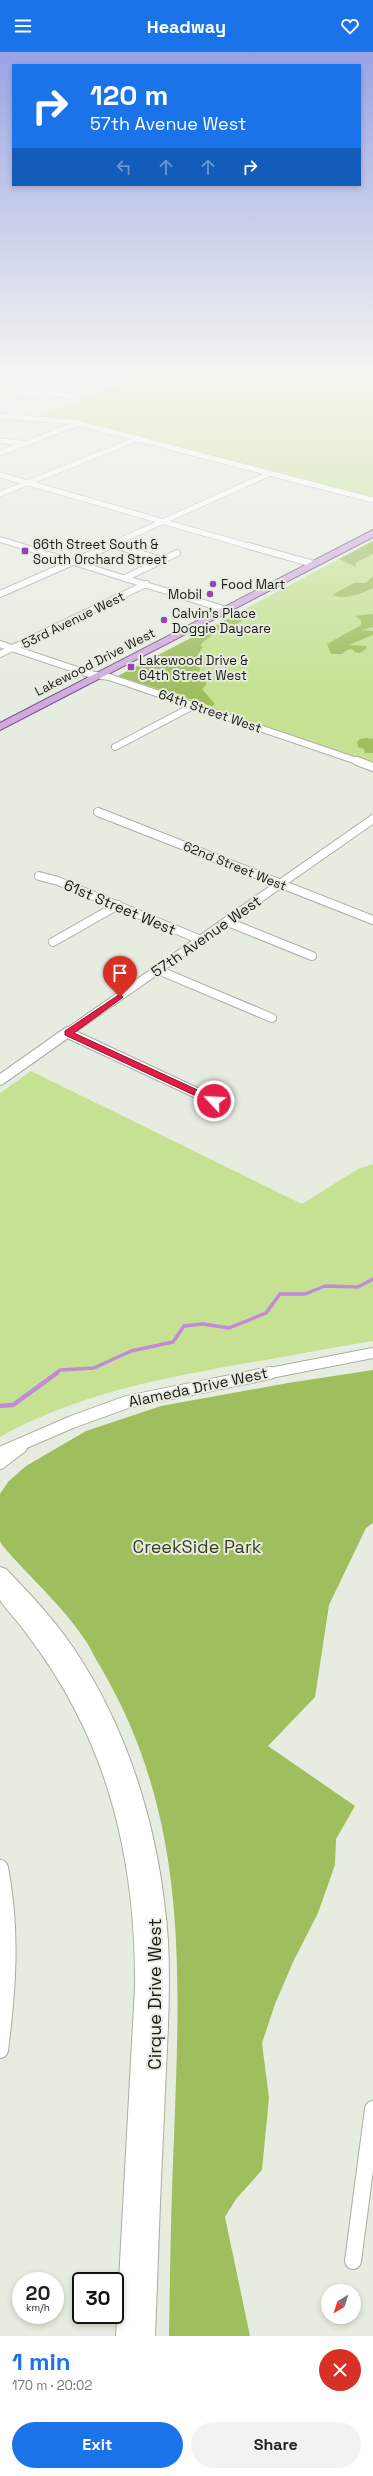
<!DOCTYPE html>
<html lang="en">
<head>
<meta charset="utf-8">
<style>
  :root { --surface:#fff; --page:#f2f2f2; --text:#202124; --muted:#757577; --accent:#1a73e8 }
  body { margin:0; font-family:"Space Grotesk",sans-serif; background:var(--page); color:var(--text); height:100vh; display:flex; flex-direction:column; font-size:15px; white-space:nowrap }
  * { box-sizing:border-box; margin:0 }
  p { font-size:13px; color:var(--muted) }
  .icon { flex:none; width:22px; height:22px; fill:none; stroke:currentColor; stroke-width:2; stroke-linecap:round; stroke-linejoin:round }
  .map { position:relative; height:2284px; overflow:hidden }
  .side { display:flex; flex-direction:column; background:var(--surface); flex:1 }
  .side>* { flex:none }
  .banner { position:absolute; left:12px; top:12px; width:349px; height:122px; border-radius:0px; box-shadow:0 2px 6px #0003; background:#1a73e8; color:#fff; overflow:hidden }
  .needle { width:26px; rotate:218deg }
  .controls { position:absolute; left:321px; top:2232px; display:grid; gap:8px }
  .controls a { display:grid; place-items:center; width:40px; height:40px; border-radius:50%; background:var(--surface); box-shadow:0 2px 6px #0003; font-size:20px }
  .speed { position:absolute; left:12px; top:2220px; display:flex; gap:8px; font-size:20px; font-weight:700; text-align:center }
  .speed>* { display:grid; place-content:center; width:52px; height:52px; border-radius:50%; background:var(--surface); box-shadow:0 2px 6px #0003; line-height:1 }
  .speed small { font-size:10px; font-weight:400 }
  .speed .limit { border:2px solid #111; border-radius:6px; background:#fff; color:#111 }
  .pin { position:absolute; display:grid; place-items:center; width:34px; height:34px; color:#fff; margin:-41px -17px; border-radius:50% 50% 50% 0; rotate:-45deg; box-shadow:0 0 4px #0007 }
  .pin .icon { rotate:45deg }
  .me { position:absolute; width:44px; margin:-22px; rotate:295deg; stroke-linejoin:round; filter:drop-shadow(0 0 3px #0008) }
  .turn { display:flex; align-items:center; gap:14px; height:84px; padding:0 12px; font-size:18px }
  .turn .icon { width:52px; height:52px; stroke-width:2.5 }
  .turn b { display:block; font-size:28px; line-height:34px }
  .lanes { display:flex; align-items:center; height:38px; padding:0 12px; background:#0003; justify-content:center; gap:20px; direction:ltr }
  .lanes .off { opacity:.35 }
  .round { display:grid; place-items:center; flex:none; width:42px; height:42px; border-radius:21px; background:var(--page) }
  .summary { display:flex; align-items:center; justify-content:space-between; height:68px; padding:0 12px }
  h1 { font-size:24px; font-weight:600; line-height:30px; color:var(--accent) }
  .primary-button { display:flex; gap:8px; margin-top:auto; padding:8px 12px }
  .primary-button a { flex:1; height:46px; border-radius:24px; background:var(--accent); color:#fff; font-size:16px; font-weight:600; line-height:46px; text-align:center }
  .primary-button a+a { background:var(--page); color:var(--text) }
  header { display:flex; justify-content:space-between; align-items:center; height:52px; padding:0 12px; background:var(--accent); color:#fff; font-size:18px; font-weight:600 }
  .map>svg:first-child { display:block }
  .green { fill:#c6e192 }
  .forest { fill:#9fbe5e }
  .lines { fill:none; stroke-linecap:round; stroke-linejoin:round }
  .stream-far1 { stroke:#c28adb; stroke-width:3.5 }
  .stream { stroke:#c28adb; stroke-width:4.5 }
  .street-far5-casing { stroke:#a9aea2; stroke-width:6 }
  .street-far4-casing { stroke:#a9aea2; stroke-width:8 }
  .street-far3-casing { stroke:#a9aea2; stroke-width:10 }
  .street-far2-casing { stroke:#a9aea2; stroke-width:12 }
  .street-far1-casing { stroke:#a9aea2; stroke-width:14 }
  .street-casing { stroke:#a9aea2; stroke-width:18 }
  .secondary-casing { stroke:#a9aea2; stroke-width:2 }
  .primary-casing { stroke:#7b548c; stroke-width:2 }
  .street-far5 { stroke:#fff; stroke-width:5 }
  .street-far4 { stroke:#fff; stroke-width:6 }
  .street-far3 { stroke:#fff; stroke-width:8 }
  .street-far2 { stroke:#fff; stroke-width:10 }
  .street-far1 { stroke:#fff; stroke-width:12 }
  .street { stroke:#fff; stroke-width:16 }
  .secondary { fill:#fff; fill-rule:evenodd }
  .primary { fill:#d0abe0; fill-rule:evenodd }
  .route { fill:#e11d48; stroke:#92132f }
  .poi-dot { fill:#9444b4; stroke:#e7ece0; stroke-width:1.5 }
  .labels { text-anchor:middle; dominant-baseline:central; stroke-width:4; stroke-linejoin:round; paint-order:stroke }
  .far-poi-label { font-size:13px; fill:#181a16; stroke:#e7ece0; text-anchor:start }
  .far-street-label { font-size:13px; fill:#181a16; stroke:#e7ece0 }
  .street-label { font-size:15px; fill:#181a16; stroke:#e7ece0 }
  .near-park-label { font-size:18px; fill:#35411a; stroke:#e7ece0 }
  .near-street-label { font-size:18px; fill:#181a16; stroke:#e7ece0 }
</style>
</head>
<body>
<header><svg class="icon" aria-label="menu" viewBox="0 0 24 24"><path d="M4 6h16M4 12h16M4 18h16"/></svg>Headway<svg class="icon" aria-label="heart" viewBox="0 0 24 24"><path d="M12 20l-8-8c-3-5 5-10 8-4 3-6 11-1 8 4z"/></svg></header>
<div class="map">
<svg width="373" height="2284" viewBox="0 0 373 2284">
  <rect width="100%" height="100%" fill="#e7ece0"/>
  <!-- green -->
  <g class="green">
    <path d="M 148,322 L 373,322 L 373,445 L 74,367 L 37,364 Z"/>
    <path d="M 373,489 L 373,711 L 116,625 Z"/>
    <path d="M 31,1019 L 302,1152 L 358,1117 L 373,1112 L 373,1289 C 325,1297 278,1306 230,1314 C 148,1329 74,1344 0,1385 L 0,1041 Z"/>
  </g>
  <!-- forest -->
  <g class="forest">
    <path d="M 373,489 L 373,502 L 355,511 L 356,515 L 339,507 Z"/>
    <path d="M 373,524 L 373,536 C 361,542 345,548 332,543 L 354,531 L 366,531 Z"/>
    <path d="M 253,559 L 256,560 L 254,562 L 235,573 L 218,578 L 200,593 L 203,595 L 193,610 L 200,616 L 198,623 L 205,628 L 206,633 L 202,637 L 215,652 L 212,654 L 118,624 L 230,566 Z"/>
    <path d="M 373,562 L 373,575 L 362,578 L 373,579 L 373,583 L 349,593 L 366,594 L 367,596 L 360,601 L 355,600 L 352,597 L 347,598 L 342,602 L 331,602 L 327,592 L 361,573 L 361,568 L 355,564 Z"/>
    <path d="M 366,686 L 373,687 L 373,701 L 365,701 L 364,697 L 358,695 L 357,690 L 360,687 Z"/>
    <path d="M 373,1318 L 373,1471 L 366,1476 L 329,1553 L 315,1645 L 268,1694 L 355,1754 L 336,1787 L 335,1813 L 318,1861 L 294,1908 L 275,1952 L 262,1991 L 269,2046 L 262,2118 L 236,2147 L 225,2165 L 250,2284 L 169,2284 C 170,2218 171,2152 174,2086 C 180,1918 189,1765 100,1614 C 94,1605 90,1594 83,1585 C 60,1551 29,1525 2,1493 L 0,1489 L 0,1442 L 8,1430 L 26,1414 L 86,1379 L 161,1354 L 288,1331 Z"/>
  </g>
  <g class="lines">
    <!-- stream-far1 -->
    <path class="stream-far1" d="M 55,1322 L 60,1318 L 94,1316 L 131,1299 L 173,1290 L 184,1274 L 203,1272 L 229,1276 L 266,1261 L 280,1242 L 305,1242 L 325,1234 L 358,1235 L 373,1227"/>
    <!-- stream -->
    <path class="stream" d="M 0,1354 L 13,1353 L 57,1321"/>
    <defs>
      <g id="street-far5">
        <path d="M 39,322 L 69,329 L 95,322"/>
        <path d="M 0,326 L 47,338 L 50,340 L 49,342 L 75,344"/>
        <path d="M 0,339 L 42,342"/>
        <path d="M 0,364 L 73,370 L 373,448"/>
        <path d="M 0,389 L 23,391"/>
        <path d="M 0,401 L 79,371"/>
        <path d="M 0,423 L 252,495"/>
        <path d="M 0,442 L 139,386"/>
        <path d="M 112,492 L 120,495"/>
        <path d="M 106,495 L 271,421"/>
      </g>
      <g id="street-far4">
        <path d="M 117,494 L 162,508"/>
        <path d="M 249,494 L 314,512"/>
        <path d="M 125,526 L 177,501"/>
        <path d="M 0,542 L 109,494"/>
        <path d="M 0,592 L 89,622 L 109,625 L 360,710"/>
        <path d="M 0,602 L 146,532"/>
        <path d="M 115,695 L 193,654"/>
      </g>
      <g id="street-far3">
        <path d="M 357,709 L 373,715"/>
        <path d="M 98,760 L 373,868"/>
        <path d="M 39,824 L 58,829 L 201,888"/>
        <path d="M 228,870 L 312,904"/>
        <path d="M 53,890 L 118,853"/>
        <path d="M 158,918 L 272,966"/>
        <path d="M 67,981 L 373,767"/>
      </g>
      <g id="street-far2">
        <path d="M 68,981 L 214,1049"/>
        <path d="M 0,1028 L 68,980"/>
        <path d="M 265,1322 L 373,1301"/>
      </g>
      <g id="street-far1">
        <path d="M 0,1401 L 72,1370 L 127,1350 L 270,1321"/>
        <path d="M 0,1411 L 21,1395"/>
      </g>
      <g id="street">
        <path d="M 0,1816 C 12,1877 8,1936 0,1998"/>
        <path d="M 353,2209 L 373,2057"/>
      </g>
      <g id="secondary">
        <path d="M 0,485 L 230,556 L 231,558 L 224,560 L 0,490 Z"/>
        <path d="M 0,1515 L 6,1517 C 30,1542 53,1566 72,1594 C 131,1680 161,1786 168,1889 C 171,1947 166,2006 164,2064 C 160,2137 158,2211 155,2284 L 116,2284 L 135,1935 C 136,1842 120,1744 76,1660 C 62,1632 45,1606 26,1581 C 22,1574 2,1553 0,1548 C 0,1539 0,1524 0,1515 Z"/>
      </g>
      <path id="primary" d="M 373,478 L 373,485 L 0,678 L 0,671 Z"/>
    </defs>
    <!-- street-far5 casing -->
    <use href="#street-far5" class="street-far5-casing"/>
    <!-- street-far4 casing -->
    <use href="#street-far4" class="street-far4-casing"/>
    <!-- street-far3 casing -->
    <use href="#street-far3" class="street-far3-casing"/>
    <!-- street-far2 casing -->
    <use href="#street-far2" class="street-far2-casing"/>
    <!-- street-far1 casing -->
    <use href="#street-far1" class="street-far1-casing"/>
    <!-- street casing -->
    <use href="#street" class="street-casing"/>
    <!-- secondary casing -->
    <use href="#secondary" class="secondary-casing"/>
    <!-- primary casing -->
    <use href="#primary" class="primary-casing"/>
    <!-- street-far5 -->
    <use href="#street-far5" class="street-far5"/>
    <!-- street-far4 -->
    <use href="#street-far4" class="street-far4"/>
    <!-- street-far3 -->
    <use href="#street-far3" class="street-far3"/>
    <!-- street-far2 -->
    <use href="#street-far2" class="street-far2"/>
    <!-- street-far1 -->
    <use href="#street-far1" class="street-far1"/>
    <!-- street -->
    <use href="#street" class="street"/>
    <!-- secondary -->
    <use href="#secondary" class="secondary"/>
    <!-- primary -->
    <use href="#primary" class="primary"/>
  </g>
  <!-- sky -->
  <linearGradient id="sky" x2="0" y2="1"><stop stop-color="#99a3e3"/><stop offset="0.5" stop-color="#f4f6f1"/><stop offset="1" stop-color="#f4f6f1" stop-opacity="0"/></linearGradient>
  <rect width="373" height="642" fill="url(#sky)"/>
  <!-- route -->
  <path class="route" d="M 120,942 L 123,945 L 122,946 L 74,981 L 217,1047 L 217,1051 L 211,1051 L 65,983 L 65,979 Z"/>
  <!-- markers -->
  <g class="poi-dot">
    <rect x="21" y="495" width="8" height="8" rx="2"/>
    <circle cx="213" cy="532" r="4"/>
    <circle cx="210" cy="542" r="4"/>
    <circle cx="164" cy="568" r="4"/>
    <rect x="127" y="611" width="8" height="8" rx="2"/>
  </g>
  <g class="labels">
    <!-- far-poi labels -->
    <g class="far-poi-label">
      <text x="33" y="492">66th Street South &amp;<tspan x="33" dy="15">South Orchard Street</tspan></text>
      <text x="221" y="532">Food Mart</text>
      <text x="202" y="542" text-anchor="end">Mobil</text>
      <text x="172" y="561">Calvin's Place<tspan x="172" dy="15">Doggie Daycare</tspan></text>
      <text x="139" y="608">Lakewood Drive &amp;<tspan x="139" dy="15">64th Street West</tspan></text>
    </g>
    <!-- far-street labels -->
    <g class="far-street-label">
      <text transform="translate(73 568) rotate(-26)">53rd Avenue West</text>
      <text transform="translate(95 610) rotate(-27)">Lakewood Drive West</text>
      <text transform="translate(210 659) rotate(19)">64th Street West</text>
      <text transform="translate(235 814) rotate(22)">62nd Street West</text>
    </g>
    <!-- street labels -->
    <g class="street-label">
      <text transform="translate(120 855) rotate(23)">61st Street West</text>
      <text transform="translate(206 884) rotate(-35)">57th Avenue West</text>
      <text transform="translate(198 1335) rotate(-12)">Alameda Drive West</text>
    </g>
    <!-- near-park labels -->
    <g class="near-park-label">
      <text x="197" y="1494">CreekSide Park</text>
    </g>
    <!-- near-street labels -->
    <g class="near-street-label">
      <text transform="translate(154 1942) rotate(-90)">Cirque Drive West</text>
    </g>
  </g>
</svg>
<div class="controls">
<a><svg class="needle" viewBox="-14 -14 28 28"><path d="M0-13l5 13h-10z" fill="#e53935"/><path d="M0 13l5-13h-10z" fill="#757577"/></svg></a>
</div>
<div class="speed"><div>20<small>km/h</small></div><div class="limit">30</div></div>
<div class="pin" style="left:120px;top:945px;background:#d93025"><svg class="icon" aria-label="arrive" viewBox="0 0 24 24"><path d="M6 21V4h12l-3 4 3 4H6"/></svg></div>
<svg class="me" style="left:214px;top:1049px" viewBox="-20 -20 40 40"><circle r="17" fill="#e11d48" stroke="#fff" stroke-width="3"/><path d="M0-11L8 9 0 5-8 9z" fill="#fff"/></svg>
<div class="banner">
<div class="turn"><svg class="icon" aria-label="right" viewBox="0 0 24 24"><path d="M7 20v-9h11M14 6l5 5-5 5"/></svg><div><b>120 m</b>57th Avenue West</div></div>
<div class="lanes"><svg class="icon off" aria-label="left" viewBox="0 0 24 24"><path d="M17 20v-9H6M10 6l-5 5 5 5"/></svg><svg class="icon off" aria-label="ahead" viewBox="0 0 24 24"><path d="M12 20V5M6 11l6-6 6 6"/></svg><svg class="icon off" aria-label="ahead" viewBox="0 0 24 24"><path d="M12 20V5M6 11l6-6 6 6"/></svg><svg class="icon" aria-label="right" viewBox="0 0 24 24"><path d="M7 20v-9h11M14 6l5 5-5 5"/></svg></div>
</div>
</div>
<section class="side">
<div class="summary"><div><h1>1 min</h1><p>170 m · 20:02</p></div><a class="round" style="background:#d93025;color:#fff"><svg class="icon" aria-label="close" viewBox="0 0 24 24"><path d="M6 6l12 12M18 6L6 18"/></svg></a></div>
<div class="primary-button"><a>Exit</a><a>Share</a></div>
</section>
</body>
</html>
